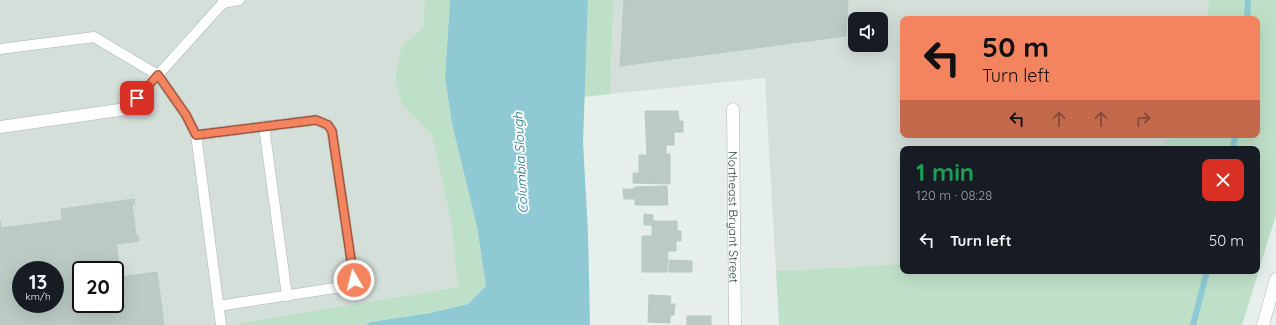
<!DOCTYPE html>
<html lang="en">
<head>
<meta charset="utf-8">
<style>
  :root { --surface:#171b24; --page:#20242c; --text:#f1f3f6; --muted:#9ea1a6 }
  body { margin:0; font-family:Quicksand,sans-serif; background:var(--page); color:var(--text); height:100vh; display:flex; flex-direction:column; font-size:15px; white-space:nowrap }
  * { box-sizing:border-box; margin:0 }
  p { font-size:13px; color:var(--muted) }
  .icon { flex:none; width:22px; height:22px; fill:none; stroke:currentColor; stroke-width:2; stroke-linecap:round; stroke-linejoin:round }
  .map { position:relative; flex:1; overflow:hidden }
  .side { position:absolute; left:900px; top:146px; width:360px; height:128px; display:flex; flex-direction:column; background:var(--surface); border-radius:8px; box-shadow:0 4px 16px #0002 }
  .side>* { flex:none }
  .top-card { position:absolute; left:900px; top:16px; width:360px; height:122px; border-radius:8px; box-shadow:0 4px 16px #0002; background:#f4845f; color:#111; overflow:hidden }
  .fabs { position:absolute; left:848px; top:12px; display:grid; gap:8px }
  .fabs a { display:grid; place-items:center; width:40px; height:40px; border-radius:8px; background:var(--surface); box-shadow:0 4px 16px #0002; font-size:20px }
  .speed { position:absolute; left:12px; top:261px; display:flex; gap:8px; font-size:20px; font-weight:700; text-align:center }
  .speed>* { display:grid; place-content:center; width:52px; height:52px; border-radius:50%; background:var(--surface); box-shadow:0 4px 16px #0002; line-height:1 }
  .speed small { font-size:10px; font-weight:400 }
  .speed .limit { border:2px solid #111; border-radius:6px; background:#fff; color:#111 }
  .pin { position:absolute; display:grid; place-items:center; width:34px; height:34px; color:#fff; margin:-17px; border-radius:8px; box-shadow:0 2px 6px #0006 }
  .me { position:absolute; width:44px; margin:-22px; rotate:352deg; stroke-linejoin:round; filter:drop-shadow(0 0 3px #0008) }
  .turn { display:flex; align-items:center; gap:14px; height:84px; padding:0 16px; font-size:18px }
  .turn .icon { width:52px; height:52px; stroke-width:2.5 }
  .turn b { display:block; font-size:28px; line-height:34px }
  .lanes { display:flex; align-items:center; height:38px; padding:0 16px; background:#0003; justify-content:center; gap:20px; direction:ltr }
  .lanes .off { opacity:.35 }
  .round { display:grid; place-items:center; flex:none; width:42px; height:42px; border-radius:8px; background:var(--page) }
  .overview { display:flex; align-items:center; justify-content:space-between; height:68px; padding:0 16px }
  h1 { font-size:24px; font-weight:800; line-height:30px; color:#1e9e55 }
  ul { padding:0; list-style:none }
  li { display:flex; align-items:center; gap:12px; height:52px; padding:0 16px }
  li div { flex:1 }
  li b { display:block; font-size:15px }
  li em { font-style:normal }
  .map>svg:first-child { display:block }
  .built { fill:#d4dfda; fill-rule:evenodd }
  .green { fill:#bfe0c8 }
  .water { fill:#8ec9d4 }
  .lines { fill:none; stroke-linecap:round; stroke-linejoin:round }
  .stream { stroke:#8ec9d4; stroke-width:6 }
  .building { fill:#bbcac4; stroke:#b8c9c2; fill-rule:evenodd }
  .service-casing { stroke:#a8b8b2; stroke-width:11 }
  .minor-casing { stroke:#a8b8b2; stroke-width:13 }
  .tertiary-casing { stroke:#a8b8b2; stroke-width:13 }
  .service { stroke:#fff; stroke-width:10 }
  .minor { stroke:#fff; stroke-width:12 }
  .tertiary { stroke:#fff; stroke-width:12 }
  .route-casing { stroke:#9f563e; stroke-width:10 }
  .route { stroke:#f4845f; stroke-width:7 }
  .labels { text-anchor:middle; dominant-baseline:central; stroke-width:4; stroke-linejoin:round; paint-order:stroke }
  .street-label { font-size:12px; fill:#24423a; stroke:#f7fbf9 }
  .water-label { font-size:13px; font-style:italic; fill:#1c6f80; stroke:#f7fbf9 }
</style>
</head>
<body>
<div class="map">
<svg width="1276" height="325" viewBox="0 0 1276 325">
  <rect width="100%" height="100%" fill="#e6efeb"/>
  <!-- built -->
  <g class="built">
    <path d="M 0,0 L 425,0 L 423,27 L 402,46 L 419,120 L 432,135 L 451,222 L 458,287 L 240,323 L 240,325 L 0,325 ZM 21,270 L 55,270 L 55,304 L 21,304 ZM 81,270 L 115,270 L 115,304 L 81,304 Z"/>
    <path d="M 614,0 L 1209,0 L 1207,19 L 903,19 L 903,135 L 1172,135 L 1159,149 L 903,149 L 903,264 L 776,271 L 765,78 L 610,94 ZM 855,19 L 881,19 L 881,45 L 855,45 Z"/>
  </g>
  <!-- green -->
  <g class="green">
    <path d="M 425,0 L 450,0 L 445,78 L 452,124 L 477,227 L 486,286 L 468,304 L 430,313 L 371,322 L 365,325 L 240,325 L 240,323 L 458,287 L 451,222 L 432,135 L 402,104 L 395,78 L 402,46 L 423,27 Z"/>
    <path d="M 588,0 L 614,0 L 610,94 L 584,97 Z"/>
    <path d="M 1209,0 L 1276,0 L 1276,215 L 1242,325 L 779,325 L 776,271 L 903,264 L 903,271 L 1257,271 L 1257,149 L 1159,149 L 1172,135 L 1257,135 L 1257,19 L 1207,19 Z"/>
  </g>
  <!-- water -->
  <path class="water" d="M 450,0 L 588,0 L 583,142 L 588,233 L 590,325 L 365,325 L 371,322 L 430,313 L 468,304 L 486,286 L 477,227 L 452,124 L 445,78 Z"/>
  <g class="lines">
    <!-- stream -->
    <g class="stream">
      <path d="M 1247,19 L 1248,0"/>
      <path d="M 1233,149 L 1235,135"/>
      <path d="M 1193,325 L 1207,271"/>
    </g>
  </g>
  <!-- building -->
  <g class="building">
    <path d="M 624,0 L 848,0 L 846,36 L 620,66 Z"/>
    <path d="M 645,111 L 678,111 L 679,121 L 683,121 L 683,132 L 674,132 L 674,145 L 666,145 L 666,154 L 670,154 L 670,184 L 633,183 L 633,173 L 639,173 L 639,155 L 647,155 Z"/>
    <path d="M 667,186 L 668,205 L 635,205 L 635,199 L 624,199 L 623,189 L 635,189 L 635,187 Z"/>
    <path d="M 134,199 L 135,204 L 132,205 L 136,236 L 138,235 L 139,241 L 116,244 L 121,277 L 157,272 L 164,325 L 0,325 L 0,221 L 1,228 L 62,220 L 61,209 ZM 21,270 L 55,270 L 55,304 L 21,304 ZM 81,270 L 115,270 L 115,304 L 81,304 Z"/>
    <path d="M 644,214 L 653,215 L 653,221 L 677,221 L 677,231 L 681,231 L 681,241 L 676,241 L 676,251 L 668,251 L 667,272 L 642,272 L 642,236 L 652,236 L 652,225 L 644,225 Z"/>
    <path d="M 669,260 L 692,261 L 692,272 L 669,272 Z"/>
    <path d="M 649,295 L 671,296 L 670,304 L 675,304 L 674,315 L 670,315 L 670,323 L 648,322 Z"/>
    <rect x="687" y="316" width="24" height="9"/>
  </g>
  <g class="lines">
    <defs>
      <g id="service">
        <path d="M 223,0 L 223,3 L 239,0"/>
        <path d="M 0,49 L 94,37 L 158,75 L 186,115 L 196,135 L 221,325"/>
        <path d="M 158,75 L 223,3"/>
        <path d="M 264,126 L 287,296"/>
        <path d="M 196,135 L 316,120 L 328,125 L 332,131 L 354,280 L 348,286 L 218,306"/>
      </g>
      <g id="minor">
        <path id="s1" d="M 733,109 L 735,325"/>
        <path d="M 0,127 L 126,109 L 158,75"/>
      </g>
      <path id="tertiary" d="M 1263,325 L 1276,279"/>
    </defs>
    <!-- service casing -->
    <use href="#service" class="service-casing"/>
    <!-- minor casing -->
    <use href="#minor" class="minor-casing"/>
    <!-- tertiary casing -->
    <use href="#tertiary" class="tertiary-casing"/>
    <!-- service -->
    <use href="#service" class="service"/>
    <!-- minor -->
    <use href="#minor" class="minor"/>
    <!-- tertiary -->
    <use href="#tertiary" class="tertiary"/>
  </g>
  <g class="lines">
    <defs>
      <path id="route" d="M 137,98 L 158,75 L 186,115 L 196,135 L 316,120 L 328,125 L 332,131 L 354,280"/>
    </defs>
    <!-- route casing -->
    <use href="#route" class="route-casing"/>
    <!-- route -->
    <use href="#route" class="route"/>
  </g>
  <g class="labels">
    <!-- street labels -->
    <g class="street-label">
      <text stroke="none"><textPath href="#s1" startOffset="108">Northeast Bryant Street</textPath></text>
    </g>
    <!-- water labels -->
    <g class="water-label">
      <text transform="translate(520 163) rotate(-93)">Columbia Slough</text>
    </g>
  </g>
</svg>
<div class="fabs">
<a><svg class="icon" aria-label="sound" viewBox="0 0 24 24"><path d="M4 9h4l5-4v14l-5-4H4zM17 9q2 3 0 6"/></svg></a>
</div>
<div class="speed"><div>13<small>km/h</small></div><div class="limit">20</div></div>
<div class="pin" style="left:137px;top:98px;background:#d93025"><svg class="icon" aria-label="arrive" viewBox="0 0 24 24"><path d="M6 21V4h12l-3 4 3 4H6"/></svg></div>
<svg class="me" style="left:354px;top:280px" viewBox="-20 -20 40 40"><circle r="17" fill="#f4845f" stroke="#fff" stroke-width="3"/><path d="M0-11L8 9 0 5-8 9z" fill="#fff"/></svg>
<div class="top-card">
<div class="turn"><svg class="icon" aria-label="left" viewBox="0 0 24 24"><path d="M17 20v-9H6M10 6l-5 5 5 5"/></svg><div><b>50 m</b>Turn left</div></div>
<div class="lanes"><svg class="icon" aria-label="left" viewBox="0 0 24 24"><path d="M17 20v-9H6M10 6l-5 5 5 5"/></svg><svg class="icon off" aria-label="ahead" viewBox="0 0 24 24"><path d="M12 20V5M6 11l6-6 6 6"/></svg><svg class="icon off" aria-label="ahead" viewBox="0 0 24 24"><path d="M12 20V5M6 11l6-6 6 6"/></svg><svg class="icon off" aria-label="right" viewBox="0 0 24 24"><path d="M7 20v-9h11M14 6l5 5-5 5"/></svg></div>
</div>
<section class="side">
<div class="overview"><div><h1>1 min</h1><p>120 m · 08:28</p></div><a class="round" style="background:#d93025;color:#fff"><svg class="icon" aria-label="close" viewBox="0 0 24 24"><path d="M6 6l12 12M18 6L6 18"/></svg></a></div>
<ul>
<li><svg class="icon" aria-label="left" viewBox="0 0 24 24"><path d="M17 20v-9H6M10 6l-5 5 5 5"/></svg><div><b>Turn left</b></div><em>50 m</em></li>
</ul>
</section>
</div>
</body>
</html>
